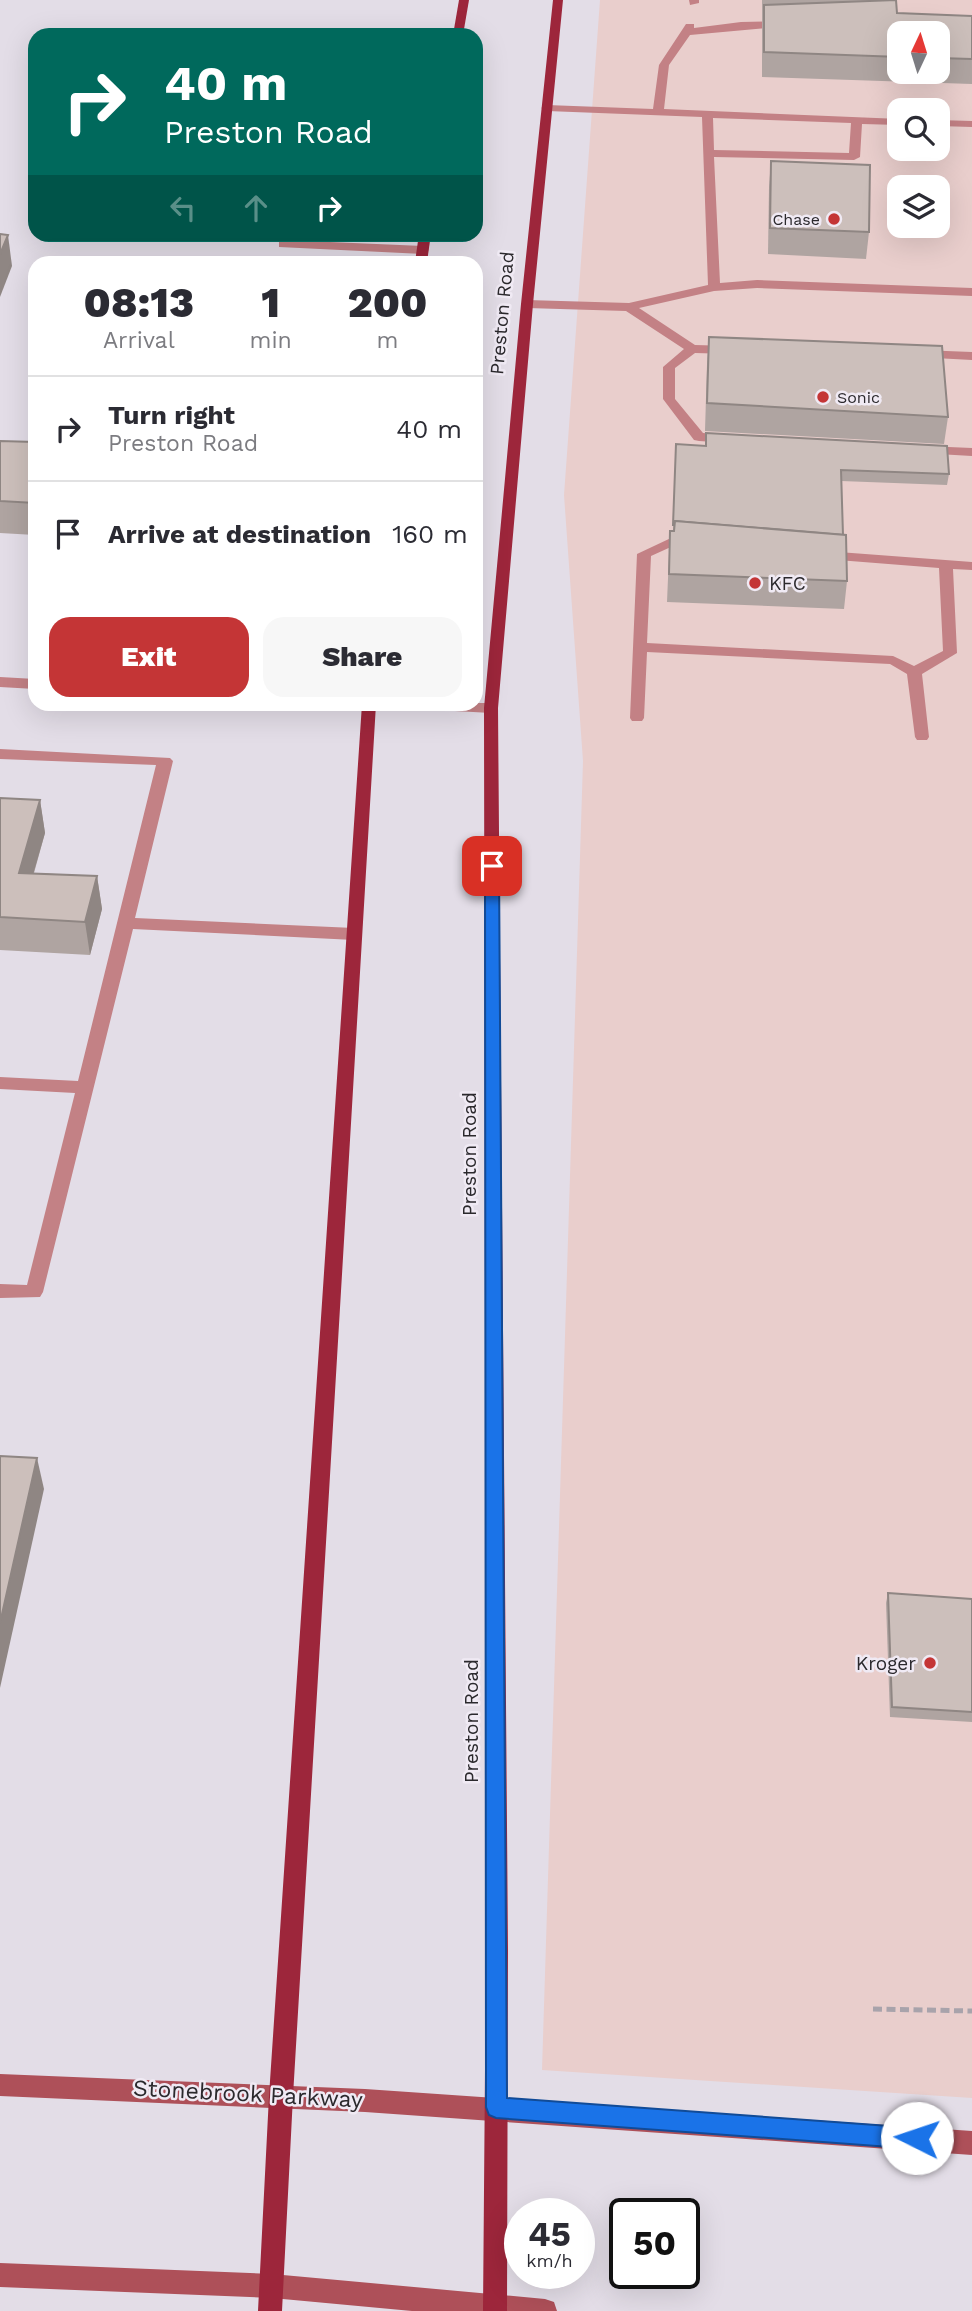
<!DOCTYPE html>
<html lang="en">
<head>
<meta charset="utf-8">
<style>
  :root { --surface:#fff; --page:#f7f7f7; --text:#2b2b33; --muted:#7c7c81; --line:#e1e1e2; --accent:#c43536 }
  body { margin:0; font-family:"Work Sans",sans-serif; background:var(--page); color:var(--text); height:100vh; display:flex; flex-direction:column; font-size:26px; white-space:nowrap }
  * { box-sizing:border-box; margin:0 }
  p { font-size:23px; color:var(--muted) }
  .icon { flex:none; width:38px; height:38px; fill:none; stroke:currentColor; stroke-width:2; stroke-linecap:round; stroke-linejoin:round }
  .map { position:relative; flex:1; overflow:hidden }
  .sheet { position:absolute; left:28px; top:256px; width:455px; height:455px; display:flex; flex-direction:column; background:var(--surface); border-radius:21px; box-shadow:0 7px 28px #0002 }
  .sheet>* { flex:none }
  .hud { position:absolute; left:28px; top:28px; width:455px; height:214px; border-radius:21px; box-shadow:0 7px 28px #0002; background:#00695c; color:#fff; overflow:hidden }
  .needle { width:46px; rotate:4deg }
  .buttons { position:absolute; left:887px; top:21px; display:grid; gap:14px }
  .buttons a { display:grid; place-items:center; width:63px; height:63px; border-radius:14px; background:var(--surface); box-shadow:0 7px 28px #0002; font-size:35px }
  .speed { position:absolute; left:504px; top:2198px; display:flex; gap:14px; font-size:35px; font-weight:700; text-align:center }
  .speed>* { display:grid; place-content:center; width:91px; height:91px; border-radius:50%; background:var(--surface); box-shadow:0 7px 28px #0002; line-height:1 }
  .speed small { font-size:18px; font-weight:400 }
  .speed .limit { border:4px solid #111; border-radius:10px; background:#fff; color:#111 }
  .pin { position:absolute; display:grid; place-items:center; width:60px; height:60px; color:#fff; margin:-30px; border-radius:14px; box-shadow:0 4px 10px #0006 }
  .me { position:absolute; width:77px; margin:-38px; rotate:274deg; stroke-linejoin:round; filter:drop-shadow(0 0 5px #0008) }
  .turn { display:flex; align-items:center; gap:24px; height:147px; padding:0 21px; font-size:32px }
  .turn .icon { width:91px; height:91px; stroke-width:2.5 }
  .turn b { display:block; font-size:49px; line-height:60px }
  .lanes { display:flex; align-items:center; height:66px; padding:0 21px; background:#0003; justify-content:center; gap:35px; direction:ltr }
  .lanes .off { opacity:.35 }
  .eta { display:flex; justify-content:space-evenly; align-items:center; height:119px; text-align:center }
  .eta b { font-size:42px; font-weight:800; line-height:49px }
  .primary-button { display:flex; gap:14px; margin-top:auto; padding:14px 21px }
  .primary-button a { flex:1; height:80px; border-radius:21px; background:var(--accent); color:#fff; font-size:28px; font-weight:800; line-height:80px; text-align:center }
  .primary-button a+a { background:var(--page); color:var(--text) }
  ul { padding:0; list-style:none }
  li { display:flex; align-items:center; gap:21px; height:105px; padding:0 21px; border-top:2px solid var(--line) }
  li div { flex:1 }
  li b { display:block; font-size:26px }
  li em { font-style:normal }
  .map>svg:first-child { display:block }
  .commercial { fill:#e9cecc; fill-rule:evenodd }
  .lines { fill:none; stroke-linecap:round; stroke-linejoin:round }
  .path { stroke:#a8a3ab; stroke-width:5; stroke-dasharray:9 4.5; stroke-linecap:butt }
  .lane { fill:#c38185; fill-rule:evenodd }
  .street { fill:#c38185; fill-rule:evenodd }
  .secondary { fill:#ae5059; fill-rule:evenodd }
  .primary { fill:#9d263b; fill-rule:evenodd }
  .wall { fill:#afa4a1; fill-rule:evenodd }
  .shaded-wall { fill:#8f8683 }
  .building { fill:#ccbfbb; stroke:#8f8683; stroke-width:2 }
  .route { fill:#1a73e8; stroke:#114b97; stroke-width:2 }
  .poi-dot { fill:#c43536; stroke:#f0eaf4; stroke-width:2.5 }
  .labels { text-anchor:middle; dominant-baseline:central; stroke-width:5; stroke-linejoin:round; paint-order:stroke }
  .far-poi-label { font-size:16px; fill:#2b292d; stroke:#f0eaf4; text-anchor:end }
  .street-label { font-size:19px; fill:#2b292d; stroke:#f0eaf4 }
  .poi-label { font-size:19px; fill:#2b292d; stroke:#f0eaf4; text-anchor:start }
  .near-street-label { font-size:23px; fill:#2b292d; stroke:#f0eaf4 }
</style>
</head>
<body>
<div class="map">
<svg width="972" height="2311" viewBox="0 0 972 2311">
  <rect width="100%" height="100%" fill="#e3dde7"/>
  <!-- commercial -->
  <path class="commercial" d="M 600,0 L 972,0 L 972,2098 L 542,2070 L 583,761 L 564,495 ZM 900,33 L 938,33 L 938,72 L 900,72 ZM 900,110 L 938,110 L 938,149 L 900,149 ZM 900,187 L 938,187 L 938,226 L 900,226 Z"/>
  <g class="lines">
    <!-- path -->
    <path class="path" d="M 873,2009 L 972,2011"/>
    <!-- lane -->
    <g class="lane">
      <path d="M 689,0 L 699,0 L 699,3 L 690,5 Z"/>
      <path d="M 783,21 L 787,22 L 787,26 L 690,35 L 669,65 L 664,109 L 900,119 L 900,125 L 862,124 L 860,157 L 854,160 L 714,157 L 720,283 L 757,280 L 972,288 L 972,296 L 757,288 L 714,291 L 639,308 L 695,345 L 731,346 L 737,350 L 731,354 L 695,353 L 675,368 L 675,399 L 703,433 L 729,435 L 736,439 L 729,443 L 699,441 L 694,440 L 663,399 L 663,367 L 684,349 L 626,311 L 527,308 L 521,304 L 527,300 L 629,303 L 708,285 L 702,117 L 547,111 L 541,108 L 547,105 L 653,109 L 659,65 L 686,24 L 694,24 L 694,28 L 741,22 ZM 713,118 L 851,123 L 849,153 L 714,150 Z"/>
      <path d="M 938,120 L 972,121 L 972,127 L 938,126 Z"/>
      <path d="M 283,240 L 423,246 L 429,250 L 423,254 L 279,247 L 279,241 Z"/>
      <path d="M 920,350 L 972,352 L 972,360 L 916,357 L 916,351 Z"/>
      <path d="M 925,446 L 972,448 L 972,456 L 920,453 L 918,450 Z"/>
      <path d="M 671,538 L 693,540 L 700,544 L 693,548 L 673,546 L 651,556 L 647,643 L 893,656 L 914,666 L 943,651 L 939,568 L 825,559 L 818,555 L 825,551 L 972,562 L 972,570 L 953,569 L 957,653 L 922,674 L 929,737 L 927,740 L 917,740 L 915,737 L 907,674 L 890,664 L 647,652 L 644,718 L 642,721 L 632,721 L 630,718 L 637,554 Z"/>
      <path d="M 0,749 L 170,758 L 173,761 L 135,918 L 354,928 L 362,934 L 354,940 L 133,929 L 43,1292 L 40,1297 L 0,1298 L 0,1284 L 27,1285 L 75,1093 L 0,1089 L 0,1077 L 78,1081 L 156,765 L 0,759 Z"/>
    </g>
    <!-- street -->
    <g class="street">
      <path d="M 0,677 L 35,679 L 35,689 L 0,687 Z"/>
      <path d="M 476,703 L 491,703 L 498,708 L 491,713 L 419,709 L 412,704 Z"/>
    </g>
    <!-- secondary -->
    <g class="secondary">
      <path d="M 0,2074 L 365,2089 L 972,2131 L 972,2155 L 365,2112 L 0,2096 Z"/>
      <path d="M 0,2263 L 272,2274 L 545,2299 L 554,2302 L 557,2311 L 412,2311 L 272,2298 L 0,2287 Z"/>
    </g>
    <!-- primary -->
    <g class="primary">
      <path d="M 459,0 L 469,0 L 463,35 L 453,35 Z"/>
      <path d="M 553,0 L 563,0 L 533,304 L 498,708 L 508,1951 L 507,2311 L 483,2311 L 486,1951 L 484,708 L 521,304 Z"/>
      <path d="M 419,234 L 431,234 L 427,262 L 415,262 Z"/>
      <path d="M 362,704 L 376,704 L 293,2096 L 282,2311 L 258,2311 L 269,2096 Z"/>
    </g>
  </g>
  <!-- wall -->
  <g class="wall">
    <path d="M 762,0 L 896,0 L 897,13 L 972,16 L 972,84 L 762,77 ZM 900,33 L 938,33 L 938,72 L 900,72 Z"/>
    <path d="M 771,161 L 869,232 L 866,259 L 768,254 L 769,187 Z"/>
    <path d="M 709,337 L 948,417 L 944,444 L 705,431 L 707,364 Z"/>
    <path d="M 0,441 L 35,442 L 35,535 L 0,533 Z"/>
    <path d="M 676,444 L 705,446 L 949,474 L 947,485 L 841,481 L 843,535 L 847,581 L 844,609 L 667,602 L 670,531 L 673,531 Z"/>
    <path d="M 0,798 L 40,800 L 45,833 L 34,873 L 97,876 L 102,909 L 90,955 L 0,950 Z"/>
    <path d="M 888,1593 L 972,1599 L 972,1722 L 890,1717 L 886,1603 Z"/>
  </g>
  <!-- shaded-wall -->
  <g class="shaded-wall">
    <path d="M 8,235 L 12,266 L 0,297 L 0,254 Z"/>
    <path d="M 40,800 L 45,833 L 24,906 L 19,873 Z"/>
    <path d="M 97,876 L 102,909 L 90,955 L 85,922 Z"/>
    <path d="M 37,1458 L 44,1489 L 0,1688 L 0,1623 Z"/>
  </g>
  <!-- building -->
  <g class="building">
    <path d="M 896,0 L 897,13 L 972,16 L 972,59 L 938,58 L 938,33 L 900,33 L 900,57 L 764,52 L 764,5 Z"/>
    <path d="M 771,161 L 870,165 L 869,232 L 770,228 Z"/>
    <path d="M 0,234 L 8,235 L 0,254 Z"/>
    <path d="M 709,337 L 942,346 L 948,417 L 707,403 Z"/>
    <path d="M 706,433 L 947,446 L 949,474 L 841,470 L 843,535 L 675,521 L 675,525 L 673,525 L 676,444 L 706,446 Z"/>
    <path d="M 0,441 L 35,442 L 35,503 L 0,501 Z"/>
    <path d="M 675,521 L 846,535 L 847,581 L 669,574 L 670,531 L 674,531 Z"/>
    <path d="M 0,798 L 40,800 L 19,873 L 97,876 L 85,922 L 0,917 Z"/>
    <path d="M 0,1456 L 37,1458 L 0,1623 Z"/>
    <path d="M 888,1593 L 972,1599 L 972,1712 L 892,1707 Z"/>
  </g>
  <!-- route -->
  <path class="route" d="M 492,861 L 499,866 L 507,2098 L 917,2128 L 924,2131 L 927,2138 L 924,2146 L 917,2149 L 496,2118 L 489,2115 L 486,2107 L 485,866 Z"/>
  <!-- markers -->
  <g class="poi-dot">
    <circle cx="834" cy="219" r="7"/>
    <circle cx="823" cy="397" r="7"/>
    <circle cx="755" cy="583" r="7"/>
    <circle cx="930" cy="1663" r="7"/>
  </g>
  <g class="labels">
    <!-- far-poi labels -->
    <g class="far-poi-label">
      <text x="820" y="219">Chase</text>
      <text x="837" y="397" text-anchor="start">Sonic</text>
    </g>
    <!-- street labels -->
    <g class="street-label">
      <text transform="translate(502 313) rotate(-85)">Preston Road</text>
      <text transform="translate(469 1154) rotate(-90)">Preston Road</text>
      <text transform="translate(471 1721) rotate(-90)">Preston Road</text>
    </g>
    <!-- poi labels -->
    <g class="poi-label">
      <text x="769" y="583">KFC</text>
      <text x="916" y="1663" text-anchor="end">Kroger</text>
    </g>
    <!-- near-street labels -->
    <g class="near-street-label">
      <text transform="translate(248 2094) rotate(3)">Stonebrook Parkway</text>
    </g>
  </g>
</svg>
<div class="buttons">
<a><svg class="needle" viewBox="-14 -14 28 28"><path d="M0-13l5 13h-10z" fill="#e53935"/><path d="M0 13l5-13h-10z" fill="#7c7c81"/></svg></a>
<a><svg class="icon" aria-label="search" viewBox="0 0 24 24"><circle cx="10" cy="10" r="6"/><path d="M15 15l6 6"/></svg></a>
<a><svg class="icon" aria-label="layers" viewBox="0 0 24 24"><path d="M12 4l9 5-9 5-9-5zM3 14l9 5 9-5"/></svg></a>
</div>
<div class="speed"><div>45<small>km/h</small></div><div class="limit">50</div></div>
<div class="pin" style="left:492px;top:866px;background:#d93025"><svg class="icon" aria-label="arrive" viewBox="0 0 24 24"><path d="M6 21V4h12l-3 4 3 4H6"/></svg></div>
<svg class="me" style="left:917px;top:2138px" viewBox="-20 -20 40 40"><circle r="19" fill="#fff"/><path d="M0-13L10 11 0 6-10 11z" fill="#1a73e8"/></svg>
<div class="hud">
<div class="turn"><svg class="icon" aria-label="right" viewBox="0 0 24 24"><path d="M7 20v-9h11M14 6l5 5-5 5"/></svg><div><b>40 m</b>Preston Road</div></div>
<div class="lanes"><svg class="icon off" aria-label="left" viewBox="0 0 24 24"><path d="M17 20v-9H6M10 6l-5 5 5 5"/></svg><svg class="icon off" aria-label="ahead" viewBox="0 0 24 24"><path d="M12 20V5M6 11l6-6 6 6"/></svg><svg class="icon" aria-label="right" viewBox="0 0 24 24"><path d="M7 20v-9h11M14 6l5 5-5 5"/></svg></div>
</div>
<section class="sheet">
<div class="eta">
<div><b>08:13</b><p>Arrival</p></div>
<div><b>1</b><p>min</p></div>
<div><b>200</b><p>m</p></div>
</div>
<ul>
<li><svg class="icon" aria-label="right" viewBox="0 0 24 24"><path d="M7 20v-9h11M14 6l5 5-5 5"/></svg><div><b>Turn right</b><p>Preston Road</p></div><em>40 m</em></li>
<li><svg class="icon" aria-label="arrive" viewBox="0 0 24 24"><path d="M6 21V4h12l-3 4 3 4H6"/></svg><div><b>Arrive at destination</b></div><em>160 m</em></li>
</ul>
<div class="primary-button"><a>Exit</a><a>Share</a></div>
</section>
</div>
</body>
</html>
